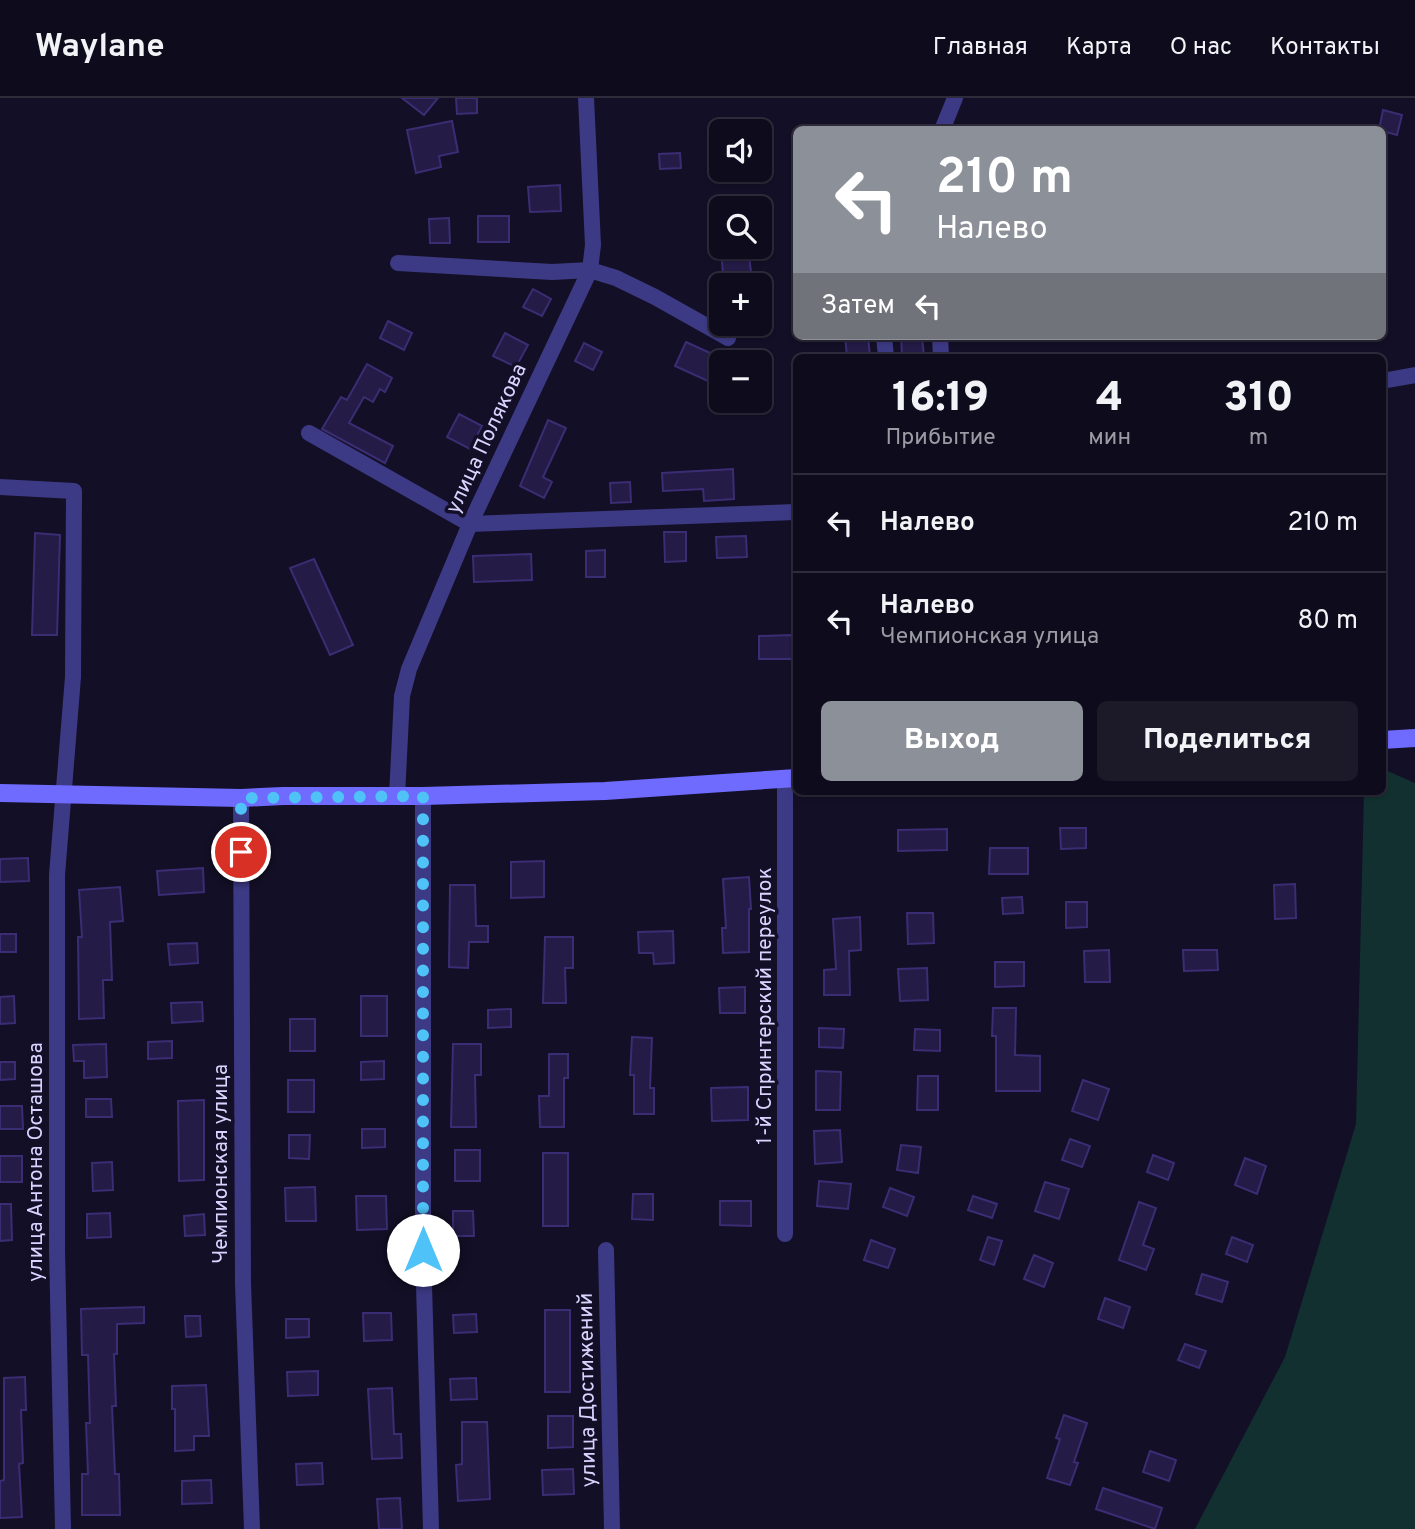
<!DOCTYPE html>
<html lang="ru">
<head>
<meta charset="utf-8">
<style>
  :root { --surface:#0e0b1c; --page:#1c1929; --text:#f1f3f6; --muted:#9b9ba3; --line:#2e2b3b; --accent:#8c9099 }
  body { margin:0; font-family:Overpass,sans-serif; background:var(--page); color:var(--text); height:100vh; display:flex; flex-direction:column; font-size:26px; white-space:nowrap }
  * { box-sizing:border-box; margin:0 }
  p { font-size:23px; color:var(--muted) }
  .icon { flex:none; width:38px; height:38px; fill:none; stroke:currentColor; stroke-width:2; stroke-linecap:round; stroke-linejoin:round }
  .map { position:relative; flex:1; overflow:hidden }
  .panel { position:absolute; left:793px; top:256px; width:593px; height:441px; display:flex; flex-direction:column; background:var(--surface); border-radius:10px; box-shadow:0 2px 5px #0004,0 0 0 2px var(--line) }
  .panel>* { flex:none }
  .guide { position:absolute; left:793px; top:28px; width:593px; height:214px; border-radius:10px; box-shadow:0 2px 5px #0004,0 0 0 2px var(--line); background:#8c9099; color:#fff; overflow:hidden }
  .tools { position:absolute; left:709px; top:21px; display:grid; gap:14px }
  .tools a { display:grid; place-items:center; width:63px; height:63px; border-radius:10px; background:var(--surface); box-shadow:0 2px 5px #0004,0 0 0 2px var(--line); font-size:35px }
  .pin { position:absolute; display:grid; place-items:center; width:60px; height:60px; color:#fff; margin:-30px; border:4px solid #fff; border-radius:50%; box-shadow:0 2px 7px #0007 }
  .me { position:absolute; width:77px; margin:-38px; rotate:0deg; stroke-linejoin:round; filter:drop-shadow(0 0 5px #0008) }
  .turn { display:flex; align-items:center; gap:24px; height:147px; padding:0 28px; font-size:32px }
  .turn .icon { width:91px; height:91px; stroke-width:2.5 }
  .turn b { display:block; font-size:49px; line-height:60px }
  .then { display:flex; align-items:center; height:66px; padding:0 28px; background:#0003; gap:14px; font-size:26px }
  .eta { display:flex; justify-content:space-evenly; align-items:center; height:119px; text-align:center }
  .eta b { font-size:42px; font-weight:800; line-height:49px }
  .button { display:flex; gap:14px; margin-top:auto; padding:14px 28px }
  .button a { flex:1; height:80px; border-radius:10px; background:var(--accent); color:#fff; font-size:28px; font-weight:800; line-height:80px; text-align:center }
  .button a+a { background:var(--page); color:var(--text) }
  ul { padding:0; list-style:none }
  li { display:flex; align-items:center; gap:21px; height:98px; padding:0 28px; border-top:2px solid var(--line) }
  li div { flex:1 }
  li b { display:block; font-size:26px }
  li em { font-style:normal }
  header { display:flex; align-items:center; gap:42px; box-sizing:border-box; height:98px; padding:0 35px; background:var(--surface); border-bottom:2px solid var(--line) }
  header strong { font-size:33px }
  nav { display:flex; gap:38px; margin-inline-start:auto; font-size:24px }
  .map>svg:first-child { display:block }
  .green { fill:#12302f }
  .building { fill:#241b47; stroke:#3b2d73; stroke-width:2 }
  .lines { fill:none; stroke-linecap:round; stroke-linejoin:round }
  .street { stroke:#3d3a85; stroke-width:16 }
  .secondary { stroke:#6f6bff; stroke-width:18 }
  .route { stroke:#4fc3f7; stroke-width:12; stroke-dasharray:0 21.6 }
  .labels { text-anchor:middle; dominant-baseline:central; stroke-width:7; stroke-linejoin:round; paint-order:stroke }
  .street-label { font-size:21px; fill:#d9d4ff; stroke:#130f26 }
</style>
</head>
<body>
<header>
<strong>Waylane</strong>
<nav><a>Главная</a><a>Карта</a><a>О нас</a><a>Контакты</a></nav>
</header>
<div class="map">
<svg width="1415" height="1431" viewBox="0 0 1415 1431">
  <rect width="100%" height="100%" fill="#130f26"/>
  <!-- green -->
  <path class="green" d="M 1383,671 L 1415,685 L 1415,1431 L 1195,1431 L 1285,1259 L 1356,1026 L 1364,693 L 1382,693 Z"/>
  <!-- building -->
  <g class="building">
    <path d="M 402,0 L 438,0 L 424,17 Z"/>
    <path d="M 456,0 L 477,0 L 477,15 L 457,16 Z"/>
    <path d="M 1383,12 L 1402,17 L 1397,37 L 1379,32 Z"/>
    <path d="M 452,23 L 458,54 L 439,58 L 441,69 L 416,75 L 407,32 Z"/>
    <path d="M 680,55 L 681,70 L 660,71 L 659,56 Z"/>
    <path d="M 560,87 L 561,113 L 530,114 L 528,89 Z"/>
    <rect x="478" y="118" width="31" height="26"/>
    <path d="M 449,120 L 450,145 L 430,145 L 429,121 Z"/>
    <path d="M 721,149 L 748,149 L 751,174 L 723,177 Z"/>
    <path d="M 533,191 L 551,201 L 542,218 L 523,209 Z"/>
    <path d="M 388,223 L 412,235 L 404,252 L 380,240 Z"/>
    <path d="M 505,235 L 528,247 L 516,269 L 493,258 Z"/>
    <path d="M 845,238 L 868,238 L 870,259 L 847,259 Z"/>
    <path d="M 901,238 L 922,238 L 924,259 L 902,259 Z"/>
    <path d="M 686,244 L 721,260 L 721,289 L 675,268 Z"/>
    <path d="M 584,245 L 602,254 L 593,272 L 575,263 Z"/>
    <path d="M 367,266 L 392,280 L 385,294 L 380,291 L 373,304 L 364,299 L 349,325 L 393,348 L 385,365 L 322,331 L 341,299 L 347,302 Z"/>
    <path d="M 459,316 L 482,328 L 470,351 L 447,339 Z"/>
    <path d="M 548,322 L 566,330 L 543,379 L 552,384 L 544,400 L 520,388 Z"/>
    <path d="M 733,371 L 734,401 L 704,403 L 703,391 L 663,393 L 662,375 Z"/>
    <path d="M 630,384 L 631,404 L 611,405 L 610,385 Z"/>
    <path d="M 664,434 L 686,434 L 686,463 L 665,464 Z"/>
    <path d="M 35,435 L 60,437 L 57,537 L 32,537 Z"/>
    <path d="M 746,438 L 747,459 L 717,460 L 716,439 Z"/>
    <path d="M 605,452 L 605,479 L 586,479 L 586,453 Z"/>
    <path d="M 531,456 L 532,482 L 474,484 L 473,458 Z"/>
    <path d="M 314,461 L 353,547 L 330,557 L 290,470 Z"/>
    <path d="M 792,537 L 792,561 L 759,561 L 759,538 Z"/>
    <path d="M 1060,730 L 1086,730 L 1086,750 L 1061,751 Z"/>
    <path d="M 947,731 L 947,752 L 898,753 L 898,732 Z"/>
    <path d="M 990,750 L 1028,750 L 1028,776 L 989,776 Z"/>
    <path d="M 28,760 L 29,783 L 0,784 L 0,761 Z"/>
    <path d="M 544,763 L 544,799 L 511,800 L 511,764 Z"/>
    <path d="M 203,770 L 204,794 L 159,797 L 157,773 Z"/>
    <path d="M 749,779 L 751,811 L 749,811 L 749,854 L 723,855 L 722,830 L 726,830 L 723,781 Z"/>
    <path d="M 1295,786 L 1296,820 L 1275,821 L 1274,787 Z"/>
    <path d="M 450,787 L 475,787 L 476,828 L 488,828 L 488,844 L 469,844 L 468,870 L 449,869 Z"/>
    <path d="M 120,789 L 123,823 L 110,824 L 112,882 L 103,882 L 104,920 L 79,921 L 78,839 L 82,839 L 79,792 Z"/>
    <path d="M 1022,799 L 1023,815 L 1003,816 L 1002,800 Z"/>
    <path d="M 1066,804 L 1087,804 L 1087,829 L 1066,830 Z"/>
    <path d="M 907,815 L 933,815 L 934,845 L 908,846 Z"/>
    <path d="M 860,819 L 861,852 L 849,853 L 850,897 L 824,897 L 824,872 L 836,871 L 833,821 Z"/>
    <path d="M 673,833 L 674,865 L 654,866 L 653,855 L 639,855 L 638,834 Z"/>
    <rect x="0" y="836" width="16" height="18"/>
    <path d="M 545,839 L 573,839 L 573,870 L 565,870 L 566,905 L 543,905 Z"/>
    <path d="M 197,845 L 198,865 L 170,867 L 168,846 Z"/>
    <path d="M 1109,852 L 1110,884 L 1085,884 L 1084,853 Z"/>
    <path d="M 1183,852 L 1217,852 L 1218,872 L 1184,873 Z"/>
    <path d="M 995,864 L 1024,864 L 1024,888 L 995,889 Z"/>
    <path d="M 927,870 L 928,902 L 900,903 L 898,871 Z"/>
    <path d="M 745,889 L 745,915 L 720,915 L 719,890 Z"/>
    <path d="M 14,898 L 15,925 L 0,926 L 0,899 Z"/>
    <rect x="361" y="898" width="26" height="40"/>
    <path d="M 202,904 L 203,923 L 172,925 L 171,905 Z"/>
    <path d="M 993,910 L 1016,910 L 1015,957 L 1040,958 L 1040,993 L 996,993 L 996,938 L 992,938 Z"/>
    <path d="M 511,911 L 511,929 L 488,930 L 488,912 Z"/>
    <rect x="290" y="921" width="25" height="32"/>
    <path d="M 819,930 L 844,931 L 843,950 L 819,949 Z"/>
    <path d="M 915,931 L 940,932 L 940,953 L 914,952 Z"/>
    <path d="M 632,939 L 652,940 L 650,990 L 654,990 L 654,1016 L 634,1016 L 634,977 L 630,977 Z"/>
    <path d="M 172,943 L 172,960 L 148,961 L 148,944 Z"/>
    <path d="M 106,946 L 107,979 L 84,980 L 84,963 L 74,963 L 73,947 Z"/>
    <path d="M 453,946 L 481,946 L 481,977 L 475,977 L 476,1029 L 451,1029 Z"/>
    <path d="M 549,956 L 568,956 L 568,980 L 564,980 L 564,1029 L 540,1029 L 539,998 L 549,998 Z"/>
    <path d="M 384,963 L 384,981 L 361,982 L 361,964 Z"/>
    <path d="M 0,964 L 15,964 L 15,981 L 0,982 Z"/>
    <path d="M 816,973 L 841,974 L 840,1012 L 816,1012 Z"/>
    <path d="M 918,978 L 938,978 L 938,1012 L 917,1012 Z"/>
    <rect x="288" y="982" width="26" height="32"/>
    <path d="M 1083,982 L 1109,991 L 1098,1022 L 1072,1013 Z"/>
    <path d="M 748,989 L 748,1022 L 712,1023 L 711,990 Z"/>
    <path d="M 86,1001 L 111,1001 L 112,1019 L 86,1019 Z"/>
    <path d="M 204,1002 L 204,1082 L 179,1083 L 178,1003 Z"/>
    <path d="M 0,1008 L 22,1008 L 23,1031 L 0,1031 Z"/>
    <path d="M 362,1031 L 385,1031 L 385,1049 L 362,1050 Z"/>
    <path d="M 840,1032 L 842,1064 L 815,1066 L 814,1033 Z"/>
    <path d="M 289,1037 L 310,1037 L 309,1061 L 289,1060 Z"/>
    <path d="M 1070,1041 L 1090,1048 L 1082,1069 L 1062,1062 Z"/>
    <path d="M 901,1047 L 921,1049 L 918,1075 L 897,1072 Z"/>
    <rect x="455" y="1052" width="25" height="31"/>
    <rect x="543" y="1055" width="25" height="73"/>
    <path d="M 1153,1057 L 1174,1065 L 1168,1082 L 1147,1074 Z"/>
    <rect x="0" y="1058" width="22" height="26"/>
    <path d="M 1245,1060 L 1266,1068 L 1257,1096 L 1235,1087 Z"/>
    <path d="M 112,1064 L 113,1092 L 93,1093 L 92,1065 Z"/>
    <path d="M 819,1083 L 851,1086 L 848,1111 L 817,1108 Z"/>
    <path d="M 1045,1084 L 1069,1091 L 1059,1121 L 1035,1113 Z"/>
    <path d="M 315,1089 L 316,1123 L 286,1123 L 285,1090 Z"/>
    <path d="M 890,1090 L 914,1099 L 907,1118 L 883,1109 Z"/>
    <path d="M 633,1096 L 653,1096 L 653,1122 L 632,1121 Z"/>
    <path d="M 356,1098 L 386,1098 L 387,1131 L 357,1132 Z"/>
    <path d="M 973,1098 L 997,1106 L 992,1120 L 968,1112 Z"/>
    <path d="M 720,1103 L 751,1103 L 751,1128 L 720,1127 Z"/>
    <path d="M 1139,1104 L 1156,1110 L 1143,1147 L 1154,1151 L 1146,1172 L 1119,1162 Z"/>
    <path d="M 0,1106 L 11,1106 L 12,1142 L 0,1143 Z"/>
    <path d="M 453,1113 L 473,1113 L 474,1138 L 453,1138 Z"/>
    <path d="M 110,1115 L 111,1139 L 87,1140 L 87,1116 Z"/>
    <path d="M 204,1116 L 205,1137 L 185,1138 L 184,1118 Z"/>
    <path d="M 988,1139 L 1002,1143 L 994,1167 L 980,1162 Z"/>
    <path d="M 1232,1139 L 1253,1147 L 1247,1164 L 1226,1156 Z"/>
    <path d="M 871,1142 L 895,1151 L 888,1170 L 864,1162 Z"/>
    <path d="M 1034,1157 L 1053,1165 L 1044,1189 L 1024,1181 Z"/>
    <path d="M 1202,1176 L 1228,1184 L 1222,1204 L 1196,1196 Z"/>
    <path d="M 1105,1200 L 1130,1209 L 1123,1230 L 1098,1221 Z"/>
    <path d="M 144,1209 L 144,1225 L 117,1226 L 117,1256 L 114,1256 L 116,1308 L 112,1308 L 115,1376 L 119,1376 L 120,1417 L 82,1417 L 82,1376 L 88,1376 L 86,1325 L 90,1325 L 88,1257 L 82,1257 L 81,1211 Z"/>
    <rect x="545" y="1212" width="25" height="82"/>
    <path d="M 363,1215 L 391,1215 L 392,1242 L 364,1243 Z"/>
    <path d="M 476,1216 L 477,1234 L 454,1235 L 453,1217 Z"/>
    <path d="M 185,1218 L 200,1218 L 201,1238 L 186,1239 Z"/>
    <path d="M 286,1221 L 309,1221 L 309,1239 L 286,1240 Z"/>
    <path d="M 1185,1246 L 1206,1253 L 1199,1270 L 1178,1262 Z"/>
    <path d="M 318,1273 L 318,1297 L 288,1298 L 287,1274 Z"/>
    <path d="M 25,1279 L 26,1312 L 21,1312 L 23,1365 L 19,1366 L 22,1419 L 0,1420 L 0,1383 L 4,1382 L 4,1280 Z"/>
    <path d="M 476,1280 L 477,1301 L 451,1302 L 450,1281 Z"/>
    <path d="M 206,1287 L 209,1338 L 194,1338 L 194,1352 L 175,1353 L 175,1311 L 172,1311 L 172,1288 Z"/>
    <path d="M 392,1290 L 394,1336 L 401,1336 L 402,1360 L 372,1361 L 368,1291 Z"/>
    <path d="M 1064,1317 L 1087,1325 L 1074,1364 L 1078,1365 L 1070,1387 L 1047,1380 L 1060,1341 L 1056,1340 Z"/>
    <path d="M 548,1318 L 573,1318 L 573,1349 L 548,1350 Z"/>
    <path d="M 462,1324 L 487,1324 L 490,1401 L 458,1403 L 456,1367 L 462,1366 Z"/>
    <path d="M 1150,1353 L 1176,1362 L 1169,1383 L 1143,1374 Z"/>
    <path d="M 322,1365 L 323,1386 L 297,1387 L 296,1366 Z"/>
    <path d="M 573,1371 L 574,1396 L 543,1397 L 542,1372 Z"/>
    <path d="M 211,1382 L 212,1405 L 182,1406 L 182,1383 Z"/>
    <path d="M 1103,1390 L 1162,1410 L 1155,1431 L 1096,1411 Z"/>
    <path d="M 400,1400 L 402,1431 L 379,1431 L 377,1401 Z"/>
  </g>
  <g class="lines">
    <!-- street -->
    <g class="street">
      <path d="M 942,32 L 955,0"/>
      <path d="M 398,165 L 552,174 L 590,172 L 616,180 L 655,199 L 728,240"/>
      <path d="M 884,238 L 886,259"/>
      <path d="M 940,238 L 941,259"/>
      <path d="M 1382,283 L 1415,277"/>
      <path d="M 309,335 L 470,426 L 796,414"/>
      <path d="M 0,389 L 74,393 L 73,579 L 57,777 L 57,1152 L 63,1431"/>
      <path d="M 397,698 L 402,598 L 409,571 L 470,426 L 590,172 L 593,147 L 586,0"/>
      <path d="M 423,698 L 423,1152 L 431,1431"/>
      <path d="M 241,700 L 243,1186 L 252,1431"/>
      <path d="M 785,1136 L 785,681"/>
      <path d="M 606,1152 L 612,1431"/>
    </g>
    <!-- secondary -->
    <g class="secondary">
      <path d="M 1382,642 L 1415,640"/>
      <path d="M 0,695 L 241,700 L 283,698 L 423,698 L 605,693 L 796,680"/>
    </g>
  </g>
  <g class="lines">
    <!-- route -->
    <path class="route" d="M 241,754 L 241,700 L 423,698 L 423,1152"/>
  </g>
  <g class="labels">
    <!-- street labels -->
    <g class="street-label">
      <text transform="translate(487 341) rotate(-65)">улица Полякова</text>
      <text transform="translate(765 908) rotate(-90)">1-й Спринтерский переулок</text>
      <text transform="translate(36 1064) rotate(-90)">улица Антона Осташова</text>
      <text transform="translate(221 1066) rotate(-90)">Чемпионская улица</text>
      <text transform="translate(588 1292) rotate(-91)">улица Достижений</text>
    </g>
  </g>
</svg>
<div class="tools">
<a><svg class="icon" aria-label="sound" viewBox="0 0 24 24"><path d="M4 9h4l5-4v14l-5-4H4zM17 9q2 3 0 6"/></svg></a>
<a><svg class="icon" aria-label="search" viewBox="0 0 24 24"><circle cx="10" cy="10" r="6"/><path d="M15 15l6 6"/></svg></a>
<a>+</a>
<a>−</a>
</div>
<div class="pin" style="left:241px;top:754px;background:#d93025"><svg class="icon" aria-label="arrive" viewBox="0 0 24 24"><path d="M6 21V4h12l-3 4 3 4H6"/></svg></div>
<svg class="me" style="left:423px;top:1152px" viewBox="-20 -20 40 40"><circle r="19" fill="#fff"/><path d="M0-13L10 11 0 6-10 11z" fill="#4fc3f7"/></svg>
<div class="guide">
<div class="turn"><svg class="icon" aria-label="left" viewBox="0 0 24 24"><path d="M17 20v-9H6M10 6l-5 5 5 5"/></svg><div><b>210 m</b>Налево</div></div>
<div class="then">Затем<svg class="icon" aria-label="left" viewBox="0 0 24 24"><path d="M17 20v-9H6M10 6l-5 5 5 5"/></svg></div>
</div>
<section class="panel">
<div class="eta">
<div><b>16:19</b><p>Прибытие</p></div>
<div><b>4</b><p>мин</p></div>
<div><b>310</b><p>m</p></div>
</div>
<ul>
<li><svg class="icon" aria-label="left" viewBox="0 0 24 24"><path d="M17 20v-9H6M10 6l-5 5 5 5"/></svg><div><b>Налево</b></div><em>210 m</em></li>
<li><svg class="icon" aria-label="left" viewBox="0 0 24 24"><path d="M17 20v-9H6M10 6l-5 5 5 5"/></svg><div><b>Налево</b><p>Чемпионская улица</p></div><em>80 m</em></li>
</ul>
<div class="button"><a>Выход</a><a>Поделиться</a></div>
</section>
</div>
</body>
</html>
